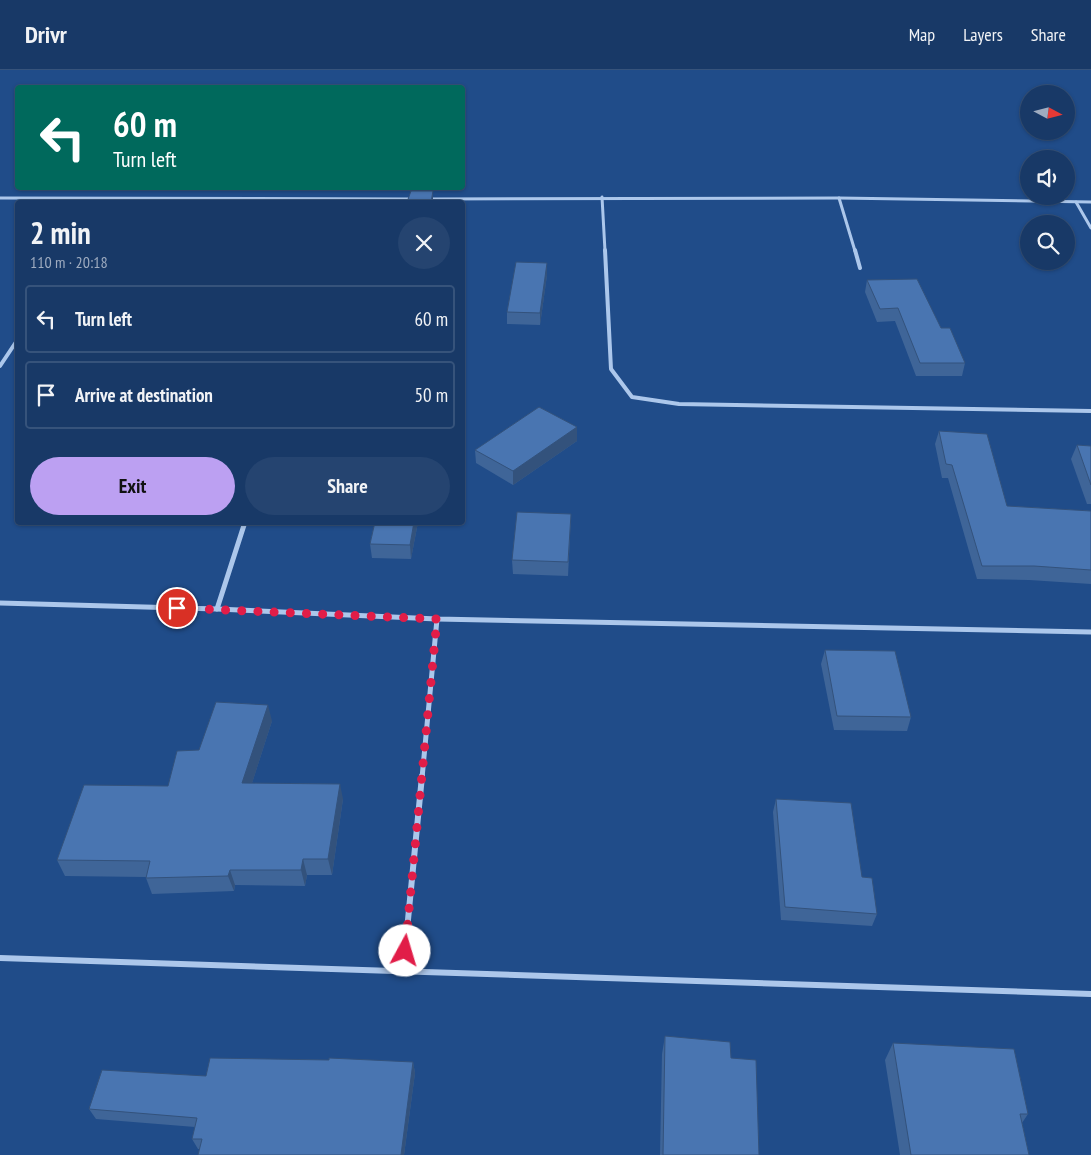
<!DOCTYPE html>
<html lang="en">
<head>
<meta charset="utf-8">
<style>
  :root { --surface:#183967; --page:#254470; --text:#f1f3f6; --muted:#9facc0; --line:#36537b; --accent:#bca0f2 }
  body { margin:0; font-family:"PT Sans Narrow",sans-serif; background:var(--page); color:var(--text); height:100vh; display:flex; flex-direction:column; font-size:19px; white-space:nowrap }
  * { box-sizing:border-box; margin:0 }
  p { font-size:16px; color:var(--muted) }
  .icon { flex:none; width:28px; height:28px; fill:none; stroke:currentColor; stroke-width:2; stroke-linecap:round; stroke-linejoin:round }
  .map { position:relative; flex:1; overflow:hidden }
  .sheet { position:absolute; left:15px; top:130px; width:450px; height:325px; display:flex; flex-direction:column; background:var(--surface); border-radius:5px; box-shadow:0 1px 4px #0004,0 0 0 1px var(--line) }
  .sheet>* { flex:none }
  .top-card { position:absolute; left:15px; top:15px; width:450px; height:105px; border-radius:5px; box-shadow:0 1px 4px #0004,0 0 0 1px var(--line); background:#00695c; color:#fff; overflow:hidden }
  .needle { width:32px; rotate:97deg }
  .buttons { position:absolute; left:1020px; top:15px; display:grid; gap:10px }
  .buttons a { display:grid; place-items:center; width:55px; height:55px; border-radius:50%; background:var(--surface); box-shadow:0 1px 4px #0004,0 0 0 1px var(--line); font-size:25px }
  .pin { position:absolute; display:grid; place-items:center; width:42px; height:42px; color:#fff; margin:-21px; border:2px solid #fff; border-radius:50%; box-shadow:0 1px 5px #0007 }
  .me { position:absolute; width:55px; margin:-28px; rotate:6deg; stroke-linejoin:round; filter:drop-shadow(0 0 4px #0008) }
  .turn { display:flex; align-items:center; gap:18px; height:105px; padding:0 15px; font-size:22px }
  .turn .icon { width:65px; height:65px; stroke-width:2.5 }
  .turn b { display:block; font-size:35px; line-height:42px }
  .round { display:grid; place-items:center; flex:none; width:52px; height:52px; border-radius:26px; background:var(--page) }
  .headline { display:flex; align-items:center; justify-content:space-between; height:85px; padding:0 15px }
  h1 { font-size:30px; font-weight:700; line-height:38px }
  .primary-button { display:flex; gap:10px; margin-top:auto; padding:10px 15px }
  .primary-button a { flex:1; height:58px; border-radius:30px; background:var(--accent); color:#111; font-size:20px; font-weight:700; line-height:58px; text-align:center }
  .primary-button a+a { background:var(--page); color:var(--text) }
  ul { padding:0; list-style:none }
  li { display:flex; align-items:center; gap:15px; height:68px; margin:0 10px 8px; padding:0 5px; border:2px solid var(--line); border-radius:5px }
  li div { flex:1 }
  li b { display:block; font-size:19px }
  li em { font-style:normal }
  header { display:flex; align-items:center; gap:30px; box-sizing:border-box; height:70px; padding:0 25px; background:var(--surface); border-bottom:1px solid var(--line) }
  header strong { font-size:24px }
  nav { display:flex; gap:28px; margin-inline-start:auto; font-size:18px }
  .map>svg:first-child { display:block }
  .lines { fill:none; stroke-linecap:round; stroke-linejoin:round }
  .minor-far3 { stroke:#acc7eb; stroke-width:3 }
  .minor-far2 { stroke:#acc7eb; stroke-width:4 }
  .minor-far1 { stroke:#acc7eb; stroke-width:5 }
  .minor { stroke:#acc7eb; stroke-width:6 }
  .wall { fill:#3f6598 }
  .shaded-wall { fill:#33527c }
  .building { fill:#4975b1; stroke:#33527c }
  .route { stroke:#e11d48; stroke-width:9; stroke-dasharray:0 16.2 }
</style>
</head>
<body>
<header>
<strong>Drivr</strong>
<nav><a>Map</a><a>Layers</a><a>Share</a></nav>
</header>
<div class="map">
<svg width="1091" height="1085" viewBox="0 0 1091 1085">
  <rect width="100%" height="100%" fill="#204c89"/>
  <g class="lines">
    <!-- minor-far3 -->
    <g class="minor-far3">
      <path d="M 602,127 L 605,181"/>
      <path d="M 0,128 L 414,129"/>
      <path d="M 839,128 L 855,181"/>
      <path d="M 428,129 L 839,128 L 1091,132"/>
      <path d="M 1076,132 L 1091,158"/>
    </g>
    <!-- minor-far2 -->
    <g class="minor-far2">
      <path d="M 605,180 L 611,299 L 632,327 L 679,334 L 1091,341"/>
      <path d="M 855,180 L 860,198"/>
      <path d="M 0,296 L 18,269"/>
    </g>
    <!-- minor-far1 -->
    <g class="minor-far1">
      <path d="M 0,533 L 217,539 L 437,549 L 1091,562"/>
      <path d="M 217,539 L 245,452"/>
      <path d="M 422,708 L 437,549"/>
    </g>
    <!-- minor -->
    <g class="minor">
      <path d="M 0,888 L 1091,924"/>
      <path d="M 403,901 L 422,706"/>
    </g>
  </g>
  <!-- wall -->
  <g class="wall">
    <path d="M 547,205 L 540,255 L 507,254 L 507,242 Z"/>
    <path d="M 867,210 L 941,258 L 965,293 L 962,306 L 916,306 L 895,251 L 877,252 L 865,222 Z"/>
    <path d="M 577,357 L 577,371 L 513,415 L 476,393 L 475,380 Z"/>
    <path d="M 939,361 L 1007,436 L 1091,441 L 1091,514 L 1029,510 L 977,509 L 948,408 L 942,408 L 935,374 Z"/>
    <path d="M 1077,375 L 1091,376 L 1091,434 L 1087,434 L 1071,389 Z"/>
    <path d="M 571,444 L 568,506 L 513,504 L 512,490 Z"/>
    <path d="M 375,452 L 418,452 L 411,489 L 372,488 L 370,474 Z"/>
    <path d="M 825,580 L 911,647 L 907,661 L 834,660 L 821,594 Z"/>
    <path d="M 272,651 L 252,713 L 343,729 L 332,805 L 307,805 L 305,816 L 235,815 L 234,821 L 152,824 L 146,808 L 146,807 L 65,806 L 57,790 L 168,716 Z"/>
    <path d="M 776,729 L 862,807 L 877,844 L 872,856 L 781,850 L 773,742 Z"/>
    <path d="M 665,966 L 759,1085 L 660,1085 L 662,984 Z"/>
    <path d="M 893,973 L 1028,1044 L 1022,1053 L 1029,1085 L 900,1085 L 885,990 Z"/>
    <path d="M 413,992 L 415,1003 L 404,1085 L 198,1085 L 200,1079 L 198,1079 L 192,1069 L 195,1057 L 96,1049 L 89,1039 L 206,1006 Z"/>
  </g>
  <!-- shaded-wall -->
  <g class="shaded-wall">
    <path d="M 433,121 L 433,132 L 431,132 Z"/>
    <path d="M 547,193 L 547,205 L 540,255 L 540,243 Z"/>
    <path d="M 577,357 L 577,371 L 513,415 L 513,401 Z"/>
    <path d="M 414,452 L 418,452 L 411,489 L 410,475 Z"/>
    <path d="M 268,635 L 272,651 L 247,729 L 242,713 Z"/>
    <path d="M 340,714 L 343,729 L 332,805 L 328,789 Z"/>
    <path d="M 303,789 L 307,805 L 305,816 L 301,800 Z"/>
    <path d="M 230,800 L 235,815 L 234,821 L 228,806 Z"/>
    <path d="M 413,992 L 415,1003 L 404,1085 L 401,1085 Z"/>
  </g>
  <!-- building -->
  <g class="building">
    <path d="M 411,121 L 433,121 L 431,132 L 407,132 Z"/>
    <path d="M 516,192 L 547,193 L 540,243 L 507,242 Z"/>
    <path d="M 917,209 L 941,258 L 950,258 L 965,293 L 920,293 L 898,238 L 880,239 L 867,210 Z"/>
    <path d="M 539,337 L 577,357 L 513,401 L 475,380 Z"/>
    <path d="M 939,361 L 987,364 L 1007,436 L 1091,441 L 1091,500 L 1034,496 L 982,496 L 952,395 L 946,394 Z"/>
    <path d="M 1077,375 L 1091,376 L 1091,415 Z"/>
    <path d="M 517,442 L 571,444 L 568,492 L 512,490 Z"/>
    <path d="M 375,452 L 414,452 L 410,475 L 370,474 Z"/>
    <path d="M 825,580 L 895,581 L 911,647 L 837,646 Z"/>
    <path d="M 216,632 L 268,635 L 242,713 L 340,714 L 328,789 L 303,789 L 301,800 L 230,800 L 228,806 L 146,808 L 150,791 L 57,790 L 84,715 L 168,716 L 177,681 L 199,680 Z"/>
    <path d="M 776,729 L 851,733 L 862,807 L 872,808 L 877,844 L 785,837 Z"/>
    <path d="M 665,966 L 730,972 L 731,988 L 756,990 L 759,1085 L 663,1085 Z"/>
    <path d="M 893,973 L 1014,979 L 1028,1044 L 1020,1044 L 1029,1085 L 911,1085 Z"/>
    <path d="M 210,988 L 329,990 L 329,988 L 413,992 L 401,1085 L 198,1085 L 202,1069 L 192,1069 L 197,1048 L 89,1039 L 102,1000 L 206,1006 Z"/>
  </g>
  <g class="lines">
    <!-- route -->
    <path class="route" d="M 177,538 L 437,549 L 405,881"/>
  </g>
</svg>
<div class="buttons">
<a><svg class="needle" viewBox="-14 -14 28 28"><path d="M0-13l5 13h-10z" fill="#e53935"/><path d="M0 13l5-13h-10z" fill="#9facc0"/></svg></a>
<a><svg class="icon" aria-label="sound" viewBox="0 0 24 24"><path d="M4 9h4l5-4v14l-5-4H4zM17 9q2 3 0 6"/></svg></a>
<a><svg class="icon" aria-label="search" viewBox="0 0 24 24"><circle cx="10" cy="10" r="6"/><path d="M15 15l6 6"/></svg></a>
</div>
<div class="pin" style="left:177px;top:538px;background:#d93025"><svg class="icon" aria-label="arrive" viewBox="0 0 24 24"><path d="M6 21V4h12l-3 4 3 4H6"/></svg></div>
<svg class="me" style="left:405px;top:881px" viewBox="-20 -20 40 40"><circle r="19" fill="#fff"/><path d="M0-13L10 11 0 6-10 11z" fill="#e11d48"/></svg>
<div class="top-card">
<div class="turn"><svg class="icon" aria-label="left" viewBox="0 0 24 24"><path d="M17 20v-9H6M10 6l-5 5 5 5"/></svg><div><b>60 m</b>Turn left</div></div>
</div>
<section class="sheet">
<div class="headline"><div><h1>2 min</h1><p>110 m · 20:18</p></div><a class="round"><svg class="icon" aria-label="close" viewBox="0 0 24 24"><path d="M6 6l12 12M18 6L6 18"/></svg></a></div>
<ul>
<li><svg class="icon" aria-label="left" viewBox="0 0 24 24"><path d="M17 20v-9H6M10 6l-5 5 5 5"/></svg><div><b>Turn left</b></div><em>60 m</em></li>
<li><svg class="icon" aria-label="arrive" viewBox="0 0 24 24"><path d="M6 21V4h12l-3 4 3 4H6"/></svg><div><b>Arrive at destination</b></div><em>50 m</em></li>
</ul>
<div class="primary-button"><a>Exit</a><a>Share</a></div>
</section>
</div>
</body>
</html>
